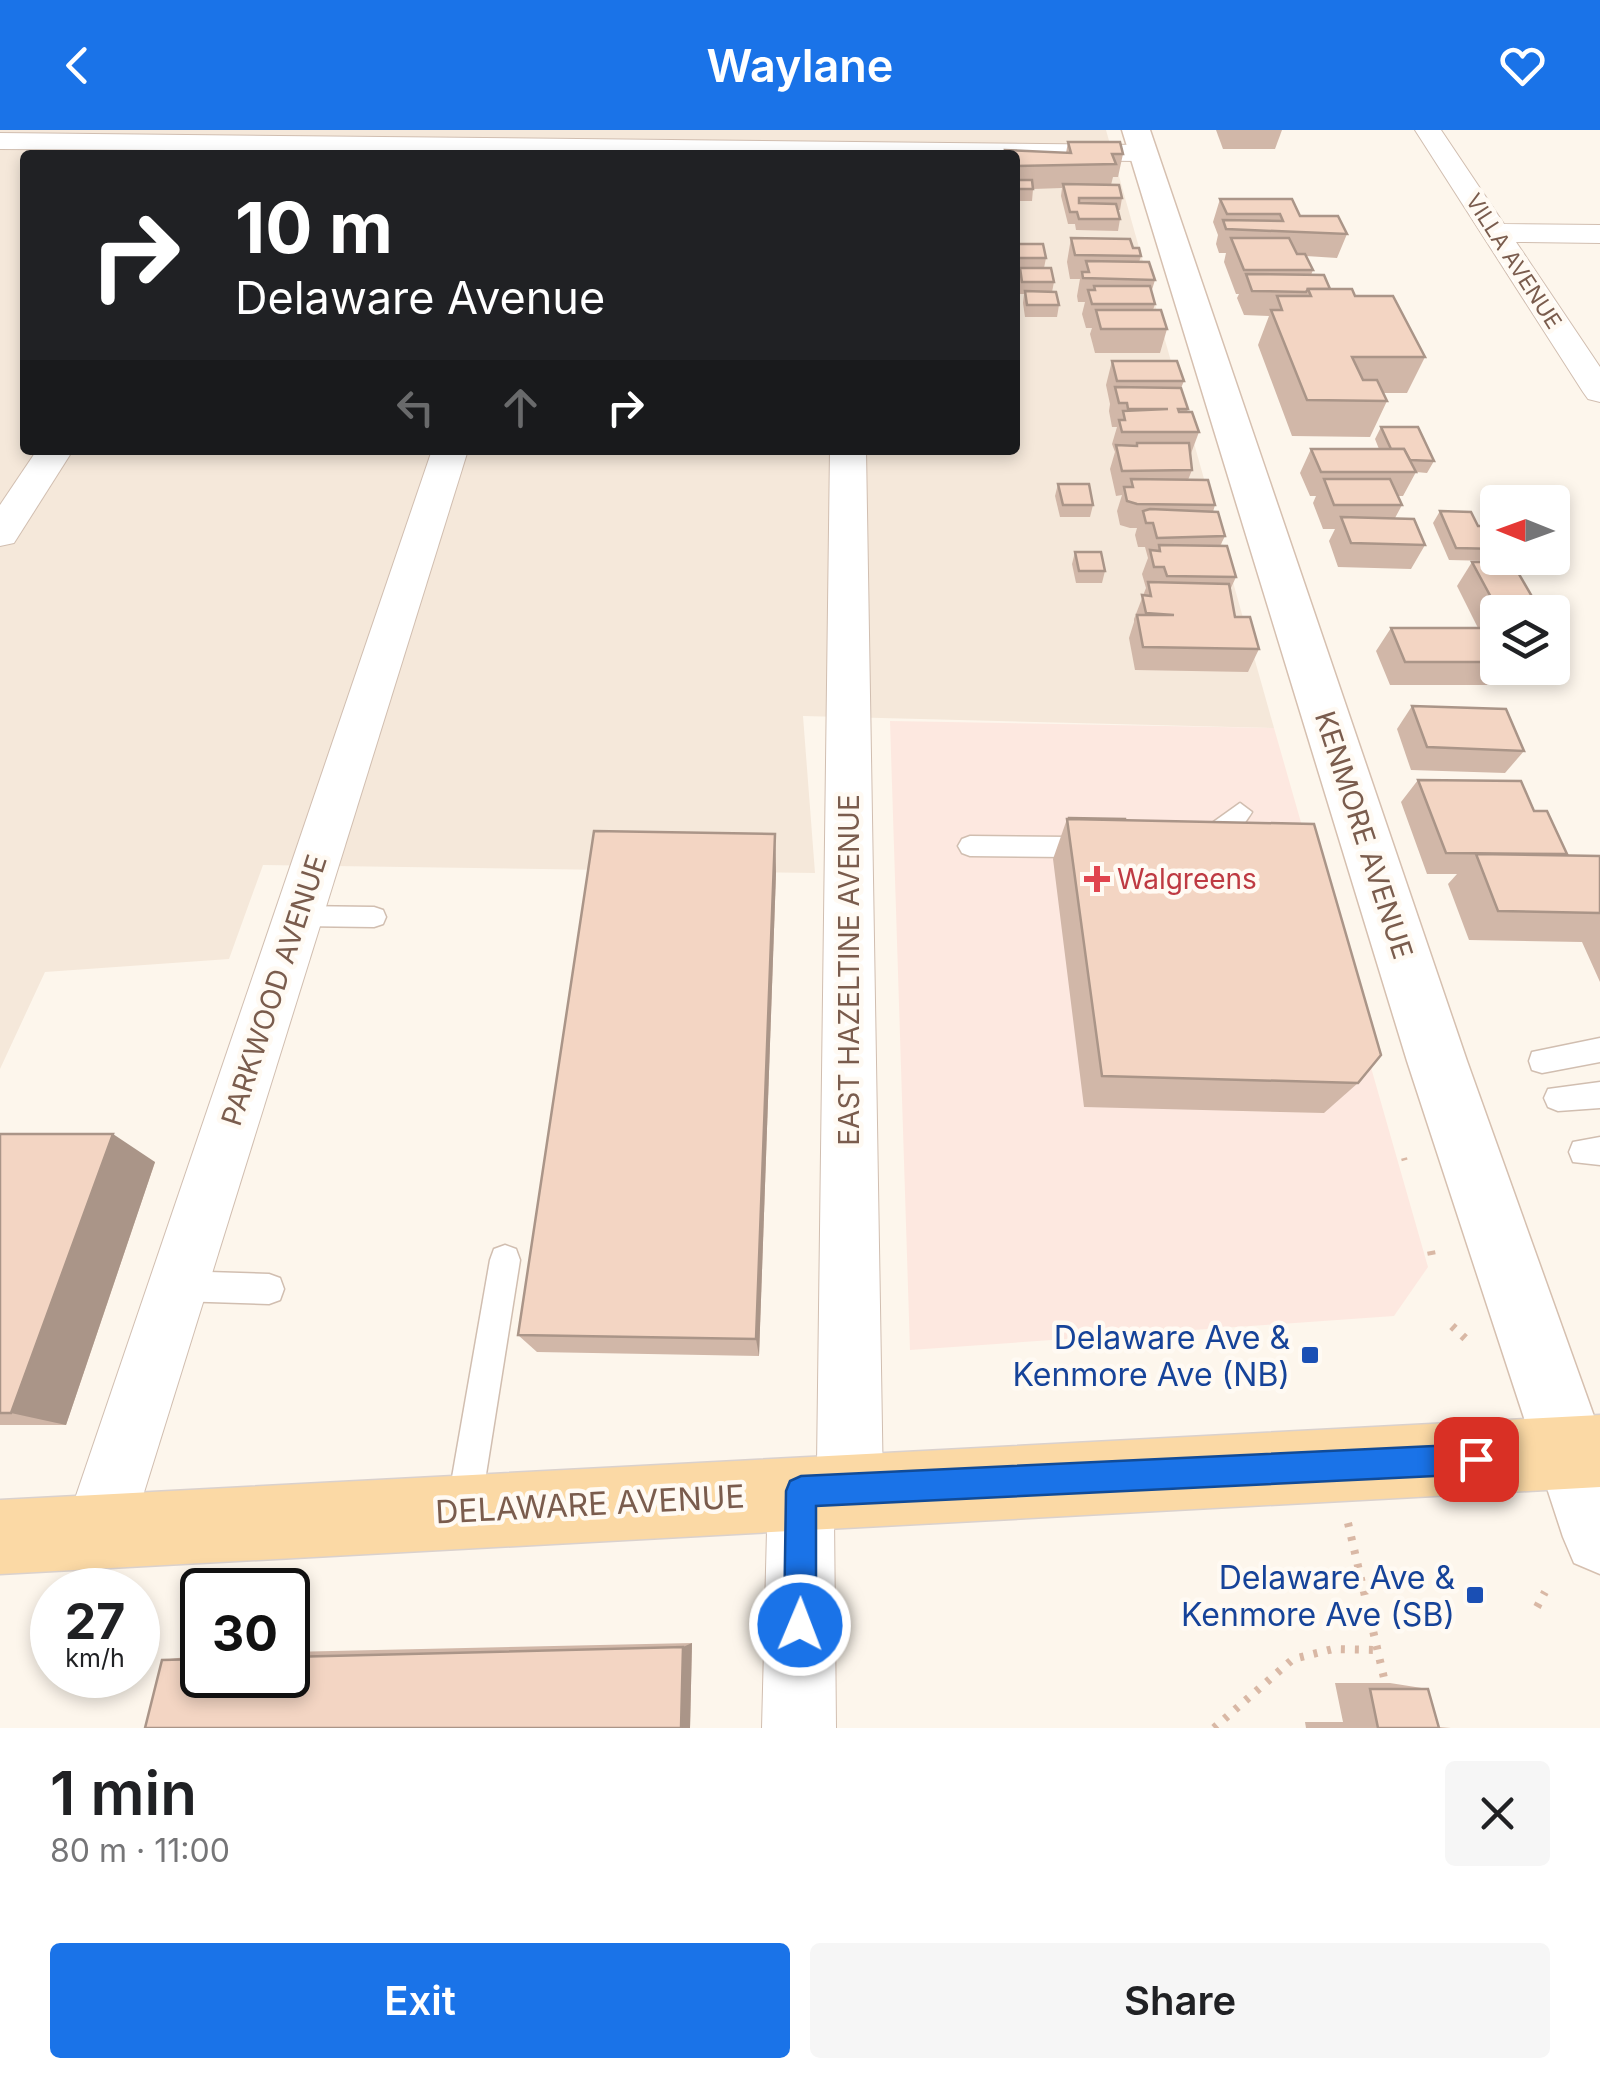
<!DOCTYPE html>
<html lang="en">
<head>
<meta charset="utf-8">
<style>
  :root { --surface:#fff; --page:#f6f6f6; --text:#202124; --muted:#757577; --accent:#1a73e8 }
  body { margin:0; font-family:Inter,sans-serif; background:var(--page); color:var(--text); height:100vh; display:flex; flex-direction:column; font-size:38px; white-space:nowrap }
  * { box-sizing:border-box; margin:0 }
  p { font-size:32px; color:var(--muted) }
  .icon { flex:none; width:55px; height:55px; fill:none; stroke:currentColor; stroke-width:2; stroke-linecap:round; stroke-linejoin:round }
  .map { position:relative; height:1598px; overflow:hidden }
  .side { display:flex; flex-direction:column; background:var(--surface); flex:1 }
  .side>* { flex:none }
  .banner { position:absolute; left:20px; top:20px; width:1000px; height:305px; border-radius:10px; box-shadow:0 5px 15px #0003; background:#202124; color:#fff; overflow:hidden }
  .needle { width:65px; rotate:271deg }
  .buttons { position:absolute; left:1480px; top:355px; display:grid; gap:20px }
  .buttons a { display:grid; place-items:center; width:90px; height:90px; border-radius:10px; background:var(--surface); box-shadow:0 5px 15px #0003; font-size:50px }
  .speed { position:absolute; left:30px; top:1438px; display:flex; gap:20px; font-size:50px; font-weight:700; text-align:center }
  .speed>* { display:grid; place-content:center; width:130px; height:130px; border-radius:50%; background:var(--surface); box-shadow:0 5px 15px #0003; line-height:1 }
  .speed small { font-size:25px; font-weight:400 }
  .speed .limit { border:5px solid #111; border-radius:15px; background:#fff; color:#111 }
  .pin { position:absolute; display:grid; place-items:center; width:85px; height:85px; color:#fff; margin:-42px; border-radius:20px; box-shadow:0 5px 15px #0006 }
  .me { position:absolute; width:110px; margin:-55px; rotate:1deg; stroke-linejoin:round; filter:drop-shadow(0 0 8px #0008) }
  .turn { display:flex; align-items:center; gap:35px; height:210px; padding:0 50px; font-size:45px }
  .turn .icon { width:130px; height:130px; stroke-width:2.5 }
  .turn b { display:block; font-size:70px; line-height:85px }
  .lanes { display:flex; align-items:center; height:95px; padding:0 50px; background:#0003; justify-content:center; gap:50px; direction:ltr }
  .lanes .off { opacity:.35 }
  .round { display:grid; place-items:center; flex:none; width:105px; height:105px; border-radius:10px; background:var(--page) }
  .overview { display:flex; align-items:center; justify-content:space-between; height:170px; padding:0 50px }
  h1 { font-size:60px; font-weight:600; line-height:75px }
  .action { display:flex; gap:20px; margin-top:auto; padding:20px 50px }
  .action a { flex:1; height:115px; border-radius:10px; background:var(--accent); color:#fff; font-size:40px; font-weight:600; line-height:115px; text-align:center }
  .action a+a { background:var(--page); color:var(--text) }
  header { display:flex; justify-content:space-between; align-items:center; height:130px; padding:0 50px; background:var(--accent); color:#fff; font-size:45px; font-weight:600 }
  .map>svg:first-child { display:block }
  .residential { fill:#f5e8da; fill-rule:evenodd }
  .commercial { fill:#fde8e0 }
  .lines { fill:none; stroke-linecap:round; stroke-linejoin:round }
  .lane-casing { stroke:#d1beb0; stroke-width:3 }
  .street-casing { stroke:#d1beb0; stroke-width:2 }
  .secondary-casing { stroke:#d6c0b0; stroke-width:3 }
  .primary-casing { stroke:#dad1cd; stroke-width:3 }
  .path-far1 { stroke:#d9b8a5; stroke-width:6; stroke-dasharray:2.5 8; stroke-linecap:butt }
  .path { stroke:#d9b8a5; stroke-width:8; stroke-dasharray:4 10; stroke-linecap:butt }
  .lane { fill:#fff; fill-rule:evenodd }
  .street { fill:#fff; fill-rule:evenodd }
  .secondary { fill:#fff; fill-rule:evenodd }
  .primary { fill:#fbd9a5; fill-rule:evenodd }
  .wall { fill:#d1b7a8 }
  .shaded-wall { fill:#aa9588 }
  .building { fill:#f3d5c3; stroke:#aa9588; stroke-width:2.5 }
  .route { fill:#1a73e8; stroke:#114b97; stroke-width:2.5 }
  .health-dot { fill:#e0444e; stroke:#fffaf3; stroke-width:4 }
  .transit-dot { fill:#1a4fb4; stroke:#fffaf3; stroke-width:4 }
  .labels { text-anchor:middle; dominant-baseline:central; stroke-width:9; stroke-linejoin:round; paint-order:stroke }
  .far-street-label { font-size:22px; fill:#7a5c4d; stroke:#fffaf3 }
  .street-label { font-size:28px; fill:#7a5c4d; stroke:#fffaf3 }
  .health-label { font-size:28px; fill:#be3a42; stroke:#fffaf3; text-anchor:start }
  .near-transit-label { font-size:32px; fill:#164399; stroke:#fffaf3; text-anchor:end }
  .near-street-label { font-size:32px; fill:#7a5c4d; stroke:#fffaf3 }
</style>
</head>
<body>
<header><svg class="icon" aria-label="back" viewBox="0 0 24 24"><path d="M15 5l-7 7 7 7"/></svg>Waylane<svg class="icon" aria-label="heart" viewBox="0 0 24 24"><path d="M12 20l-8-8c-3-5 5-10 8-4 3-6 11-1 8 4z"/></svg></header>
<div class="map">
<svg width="1600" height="1598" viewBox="0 0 1600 1598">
  <rect width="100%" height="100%" fill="#fdf6ec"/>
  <!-- residential -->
  <path class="residential" d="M 0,0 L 1106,0 L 1274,598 L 803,586 L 815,743 L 263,735 L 229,829 L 45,842 L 0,939 ZM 25,25 L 1015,25 L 1015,320 L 25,320 Z"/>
  <!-- commercial -->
  <path class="commercial" d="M 890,591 L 1274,598 L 1428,1137 L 1394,1186 L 910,1220 Z"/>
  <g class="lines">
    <defs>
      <g id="lane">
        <path d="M 1240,673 L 1252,682 C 1242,699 1219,724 1198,717 L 1194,710 L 1198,703 Z"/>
        <path d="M 970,706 L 1068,707 L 1076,710 L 1080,717 L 1076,724 L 1068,727 L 970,726 L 962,723 L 958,716 L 962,709 Z"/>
        <path d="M 298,776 L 374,777 L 383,780 L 386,787 L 383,794 L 374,797 L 298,796 L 289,793 L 286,786 L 289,779 Z"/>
        <path d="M 1600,908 L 1600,932 L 1542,943 L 1532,940 L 1529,931 L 1532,922 Z"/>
        <path d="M 1600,952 L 1600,978 L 1558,981 L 1548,977 L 1544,968 L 1548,959 Z"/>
        <path d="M 1600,1007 L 1600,1035 L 1573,1032 L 1569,1022 L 1573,1012 Z"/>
        <path d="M 505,1115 L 516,1119 L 520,1130 L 481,1376 L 476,1388 L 464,1393 L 452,1388 L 447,1376 L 490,1130 L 494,1119 Z"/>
        <path d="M 178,1141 L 269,1144 L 280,1148 L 284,1159 L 280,1170 L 269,1174 L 178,1171 L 167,1167 L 163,1156 L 167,1145 Z"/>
      </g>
      <g id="street">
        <path d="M 1415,0 L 1441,0 L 1504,94 L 1600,95 L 1600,113 L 1516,112 L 1600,237 L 1600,272 L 1588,269 L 1583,262 Z"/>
        <path d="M 0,3 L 1143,15 L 1157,23 L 1143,31 L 1015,30 L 1015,25 L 0,19 Z"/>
        <path d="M 37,320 L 73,320 L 14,413 L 0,416 L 0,375 Z"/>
        <path d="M 432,320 L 468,320 L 132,1401 L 122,1425 L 98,1435 L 74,1425 L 64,1401 Z"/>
        <path d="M 830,320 L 866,320 L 883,1360 L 874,1384 L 850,1393 L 834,1387 L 836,1598 L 762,1598 L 768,1361 L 777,1337 L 801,1328 L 817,1334 Z"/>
      </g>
      <path id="secondary" d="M 1122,0 L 1150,0 L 1467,931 L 1600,1303 L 1600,1444 L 1574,1433 L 1563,1407 L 1407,931 Z"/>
      <path id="primary" d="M 1600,1285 L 1600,1357 L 0,1444 L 0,1370 Z"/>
    </defs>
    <!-- lane casing -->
    <use href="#lane" class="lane-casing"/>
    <!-- street casing -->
    <use href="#street" class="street-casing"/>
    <!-- secondary casing -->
    <use href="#secondary" class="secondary-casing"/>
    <!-- primary casing -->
    <use href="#primary" class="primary-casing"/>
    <!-- path-far1 -->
    <path class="path-far1" d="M 1404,1028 L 1406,1035"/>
    <!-- path -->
    <g class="path">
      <path d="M 1431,1121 L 1432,1126"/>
      <path d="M 1452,1196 L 1467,1210"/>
      <path d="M 1348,1393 L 1384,1548"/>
      <path d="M 1537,1477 L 1545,1462"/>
      <path d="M 1214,1598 L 1293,1529 L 1333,1519 L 1378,1520"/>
    </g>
    <!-- lane -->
    <use href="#lane" class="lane"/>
    <!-- street -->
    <use href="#street" class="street"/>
    <!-- secondary -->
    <use href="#secondary" class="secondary"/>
    <!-- primary -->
    <use href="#primary" class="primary"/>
  </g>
  <!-- wall -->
  <g class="wall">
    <path d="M 1216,0 L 1282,0 L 1275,19 L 1223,19 Z"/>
    <path d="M 1068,12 L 1123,24 L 1118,47 L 1113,47 L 1111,55 L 1122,68 L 1120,80 L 1118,80 L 1120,89 L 1118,101 L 1076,100 L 1075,94 L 1068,94 L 1061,66 L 1062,58 L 1033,59 L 1032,71 L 1015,71 L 1015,25 L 1004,25 L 1005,20 L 1066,23 Z"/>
    <path d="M 1220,69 L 1300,86 L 1347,104 L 1337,128 L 1306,126 L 1313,140 L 1311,145 L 1330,159 L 1355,166 L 1425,227 L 1407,263 L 1383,263 L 1387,271 L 1370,307 L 1292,306 L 1258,215 L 1269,186 L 1244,185 L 1237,168 L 1239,164 L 1236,164 L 1224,132 L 1226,123 L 1219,123 L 1216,114 L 1218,105 L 1213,92 Z"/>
    <path d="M 1071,108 L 1133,118 L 1141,126 L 1139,132 L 1155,150 L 1151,163 L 1155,174 L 1153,180 L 1167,199 L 1160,223 L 1095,223 L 1090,204 L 1092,198 L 1086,198 L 1082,184 L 1085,172 L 1078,172 L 1077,166 L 1080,149 L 1070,149 L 1067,132 Z"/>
    <path d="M 1016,114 L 1046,128 L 1044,138 L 1054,152 L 1052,162 L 1059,175 L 1057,187 L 1025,187 L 1023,173 L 1024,164 L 1020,164 L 1018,150 L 1020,140 L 1017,140 L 1015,131 Z"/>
    <path d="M 1112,231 L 1184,251 L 1181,258 L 1188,279 L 1187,282 L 1199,302 L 1190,326 L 1192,340 L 1188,350 L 1215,375 L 1213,382 L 1225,406 L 1220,416 L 1236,447 L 1230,460 L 1235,487 L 1259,519 L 1248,542 L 1135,540 L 1129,508 L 1134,492 L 1134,489 L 1146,458 L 1142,444 L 1148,428 L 1145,417 L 1138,417 L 1135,405 L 1137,398 L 1130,398 L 1120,395 L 1117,381 L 1122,365 L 1116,366 L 1110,339 L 1115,322 L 1112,314 L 1117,297 L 1112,297 L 1109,281 L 1110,274 L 1106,255 Z"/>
    <path d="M 1381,297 L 1434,331 L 1427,343 L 1416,342 L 1403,366 L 1398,366 L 1402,375 L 1395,388 L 1425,415 L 1411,439 L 1338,437 L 1329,411 L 1335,399 L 1323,399 L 1313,373 L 1316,366 L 1310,366 L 1300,343 L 1311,319 L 1379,319 L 1375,309 Z"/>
    <path d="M 1058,354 L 1093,375 L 1090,387 L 1060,387 L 1055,366 Z"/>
    <path d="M 1440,381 L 1478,396 L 1498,415 L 1498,422 L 1491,431 L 1449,430 L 1433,393 Z"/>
    <path d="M 1075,422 L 1105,441 L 1102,453 L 1076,453 L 1072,434 Z"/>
    <path d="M 1472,432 L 1541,482 L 1498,482 L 1498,512 L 1495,512 L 1498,518 L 1498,538 L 1500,538 L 1487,555 L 1390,555 L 1376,521 L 1391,498 L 1478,498 L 1457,456 Z"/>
    <path d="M 1412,576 L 1524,621 L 1505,643 L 1411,640 L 1397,599 Z"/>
    <path d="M 1418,650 L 1534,681 L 1566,725 L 1600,726 L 1600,852 L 1582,812 L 1469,810 L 1448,754 L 1457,744 L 1427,744 L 1401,672 Z"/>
    <path d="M 1067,689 L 1358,953 L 1324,983 L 1084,977 L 1053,729 Z"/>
    <path d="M 775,704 L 776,743 L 759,1226 L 537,1222 L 518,1205 Z"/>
    <path d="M 0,1004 L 155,1032 L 66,1295 L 0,1295 Z"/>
    <path d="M 692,1513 L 690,1598 L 145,1598 L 162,1530 L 202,1525 L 202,1545 L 288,1545 L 288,1522 Z"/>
    <path d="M 1335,1553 L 1390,1553 L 1428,1559 L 1439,1597 L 1451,1598 L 1306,1598 L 1305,1592 L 1343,1592 Z"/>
  </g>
  <!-- shaded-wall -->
  <g class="shaded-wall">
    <path d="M 775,704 L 776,743 L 759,1226 L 756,1209 Z"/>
    <path d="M 113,1004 L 155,1032 L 66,1295 L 11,1283 Z"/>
    <path d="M 692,1513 L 690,1598 L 681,1598 L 683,1517 Z"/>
  </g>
  <!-- building -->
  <g class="building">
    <path d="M 1068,12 L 1120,12 L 1123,24 L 1112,24 L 1116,34 L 1015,36 L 1015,25 L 1006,25 L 1005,20 L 1071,23 Z"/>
    <path d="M 1015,50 L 1032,50 L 1033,59 L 1015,59 Z"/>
    <path d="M 1063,54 L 1119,55 L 1122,68 L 1079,68 L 1079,73 L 1116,74 L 1120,89 L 1079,89 L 1077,82 L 1070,82 Z"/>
    <path d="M 1220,69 L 1292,69 L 1300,86 L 1338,86 L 1347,104 L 1226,99 L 1223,90 L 1283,91 L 1280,84 L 1227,84 Z"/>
    <path d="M 1071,108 L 1130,109 L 1133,118 L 1139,118 L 1141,126 L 1075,125 Z"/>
    <path d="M 1231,108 L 1289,108 L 1297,124 L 1305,124 L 1313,140 L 1244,140 Z"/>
    <path d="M 1016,114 L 1043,114 L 1046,128 L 1019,128 Z"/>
    <path d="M 1086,131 L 1149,132 L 1155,150 L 1083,148 L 1082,142 L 1089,142 Z"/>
    <path d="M 1020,138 L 1051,138 L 1054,152 L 1022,152 Z"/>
    <path d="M 1246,144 L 1324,145 L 1330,159 L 1308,159 L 1306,162 L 1252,161 Z"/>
    <path d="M 1094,156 L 1150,156 L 1155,174 L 1092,174 L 1088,160 L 1095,160 Z"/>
    <path d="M 1308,159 L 1352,159 L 1355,166 L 1393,166 L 1425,227 L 1352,227 L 1363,250 L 1377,250 L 1387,271 L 1307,270 L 1271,180 L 1282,180 L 1277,166 L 1311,166 Z"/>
    <path d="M 1025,161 L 1056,162 L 1059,175 L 1027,175 Z"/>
    <path d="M 1096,180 L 1161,180 L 1167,199 L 1101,199 Z"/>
    <path d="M 1112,231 L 1177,231 L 1184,251 L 1117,251 Z"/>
    <path d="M 1115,257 L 1181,258 L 1188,279 L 1178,279 L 1179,282 L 1192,282 L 1199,302 L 1122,302 L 1119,290 L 1125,290 L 1123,281 L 1168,279 L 1128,279 L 1127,273 L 1119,273 Z"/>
    <path d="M 1381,297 L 1418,297 L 1434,331 L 1410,330 L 1404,319 L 1391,319 Z"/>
    <path d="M 1137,313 L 1189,313 L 1192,340 L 1122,341 L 1116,315 L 1137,316 Z"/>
    <path d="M 1311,319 L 1404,319 L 1416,342 L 1321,342 Z"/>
    <path d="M 1131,349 L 1208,350 L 1215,375 L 1137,374 L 1127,371 L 1124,357 L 1133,357 Z"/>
    <path d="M 1324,349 L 1390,349 L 1402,375 L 1334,375 Z"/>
    <path d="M 1058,354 L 1089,354 L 1093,375 L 1063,375 Z"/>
    <path d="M 1150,379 L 1218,382 L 1225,406 L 1157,408 L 1153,393 L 1146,393 L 1143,381 Z"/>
    <path d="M 1440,381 L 1471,382 L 1478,396 L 1488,396 L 1498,415 L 1498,419 L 1456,418 Z"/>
    <path d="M 1341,387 L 1414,389 L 1425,415 L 1351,413 Z"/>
    <path d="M 1159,415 L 1227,416 L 1236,447 L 1167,446 L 1164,437 L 1154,437 L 1150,420 L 1160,421 Z"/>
    <path d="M 1075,422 L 1101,422 L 1105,441 L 1079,441 Z"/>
    <path d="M 1472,432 L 1512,432 L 1541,482 L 1499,482 Z"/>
    <path d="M 1148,452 L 1229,454 L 1235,487 L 1250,487 L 1259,519 L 1143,517 L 1137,485 L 1174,485 L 1146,483 L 1142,465 L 1151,466 Z"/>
    <path d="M 1391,498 L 1488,498 L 1498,518 L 1498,532 L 1405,532 Z"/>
    <path d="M 1412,576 L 1506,579 L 1524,621 L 1427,617 Z"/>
    <path d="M 1418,650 L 1521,651 L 1534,681 L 1547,681 L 1567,724 L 1446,723 Z"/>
    <path d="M 1069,688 L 1125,689 L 1125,690 L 1069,689 Z"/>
    <path d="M 1067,689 L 1314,694 L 1381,925 L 1358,953 L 1102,946 Z"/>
    <path d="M 594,701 L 775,704 L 756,1209 L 518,1205 Z"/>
    <path d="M 1476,724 L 1600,726 L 1600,783 L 1498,781 Z"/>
    <path d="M 0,1004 L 113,1004 L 11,1283 L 0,1283 Z"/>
    <path d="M 683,1517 L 681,1598 L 145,1598 L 162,1530 L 202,1529 L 202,1545 L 288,1545 L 288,1527 Z"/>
    <path d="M 1370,1559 L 1428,1559 L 1439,1598 L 1378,1598 Z"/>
  </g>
  <!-- route -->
  <path class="route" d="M 1476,1314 L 1487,1318 L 1491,1329 L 1487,1339 L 1476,1344 L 816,1376 L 816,1495 L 811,1507 L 800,1511 L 789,1507 L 784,1495 L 786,1361 L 790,1351 L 801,1346 Z"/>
  <!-- markers -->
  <path class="health-dot" d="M1092 734h10v10h10v10h-10v10h-10v-10h-10v-10h10z"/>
  <g class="transit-dot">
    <rect x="1300" y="1215" width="20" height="20" rx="5"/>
    <rect x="1465" y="1455" width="20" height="20" rx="5"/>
  </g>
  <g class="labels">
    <!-- far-street labels -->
    <g class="far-street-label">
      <text transform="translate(1514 131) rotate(57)">VILLA AVENUE</text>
    </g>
    <!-- street labels -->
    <g class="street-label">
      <text transform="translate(1364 705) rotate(72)">KENMORE AVENUE</text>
      <text transform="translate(849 840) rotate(-90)">EAST HAZELTINE AVENUE</text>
      <text transform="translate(274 860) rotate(-72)">PARKWOOD AVENUE</text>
    </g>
    <!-- health labels -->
    <g class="health-label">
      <text x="1117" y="749">Walgreens</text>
    </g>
    <!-- near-transit labels -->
    <g class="near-transit-label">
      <text x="1290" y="1207">Delaware Ave &amp;<tspan x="1290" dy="37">Kenmore Ave (NB)</tspan></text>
      <text x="1455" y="1447">Delaware Ave &amp;<tspan x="1455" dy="37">Kenmore Ave (SB)</tspan></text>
    </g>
    <!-- near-street labels -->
    <g class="near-street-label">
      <text transform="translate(590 1374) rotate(-3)">DELAWARE AVENUE</text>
    </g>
  </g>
</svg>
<div class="buttons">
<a><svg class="needle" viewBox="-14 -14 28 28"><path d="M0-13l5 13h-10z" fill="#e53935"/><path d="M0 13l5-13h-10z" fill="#757577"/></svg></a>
<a><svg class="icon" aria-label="layers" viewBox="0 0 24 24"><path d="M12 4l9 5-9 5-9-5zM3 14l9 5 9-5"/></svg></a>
</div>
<div class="speed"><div>27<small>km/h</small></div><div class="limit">30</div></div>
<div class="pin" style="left:1476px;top:1329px;background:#d93025"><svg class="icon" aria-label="arrive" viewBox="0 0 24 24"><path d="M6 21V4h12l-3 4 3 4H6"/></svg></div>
<svg class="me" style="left:800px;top:1495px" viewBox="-20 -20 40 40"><circle r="17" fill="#1a73e8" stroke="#fff" stroke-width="3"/><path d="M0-11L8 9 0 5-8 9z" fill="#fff"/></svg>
<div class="banner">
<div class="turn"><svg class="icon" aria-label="right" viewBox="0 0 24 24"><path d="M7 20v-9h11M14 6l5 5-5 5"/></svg><div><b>10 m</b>Delaware Avenue</div></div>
<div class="lanes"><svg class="icon off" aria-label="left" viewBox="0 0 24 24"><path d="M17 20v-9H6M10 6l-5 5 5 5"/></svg><svg class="icon off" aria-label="ahead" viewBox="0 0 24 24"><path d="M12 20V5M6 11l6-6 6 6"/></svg><svg class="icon" aria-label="right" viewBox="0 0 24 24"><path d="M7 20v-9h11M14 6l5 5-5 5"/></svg></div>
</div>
</div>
<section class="side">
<div class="overview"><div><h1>1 min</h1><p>80 m · 11:00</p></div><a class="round"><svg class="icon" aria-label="close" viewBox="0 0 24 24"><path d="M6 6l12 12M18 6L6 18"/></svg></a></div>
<div class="action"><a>Exit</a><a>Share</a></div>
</section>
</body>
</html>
